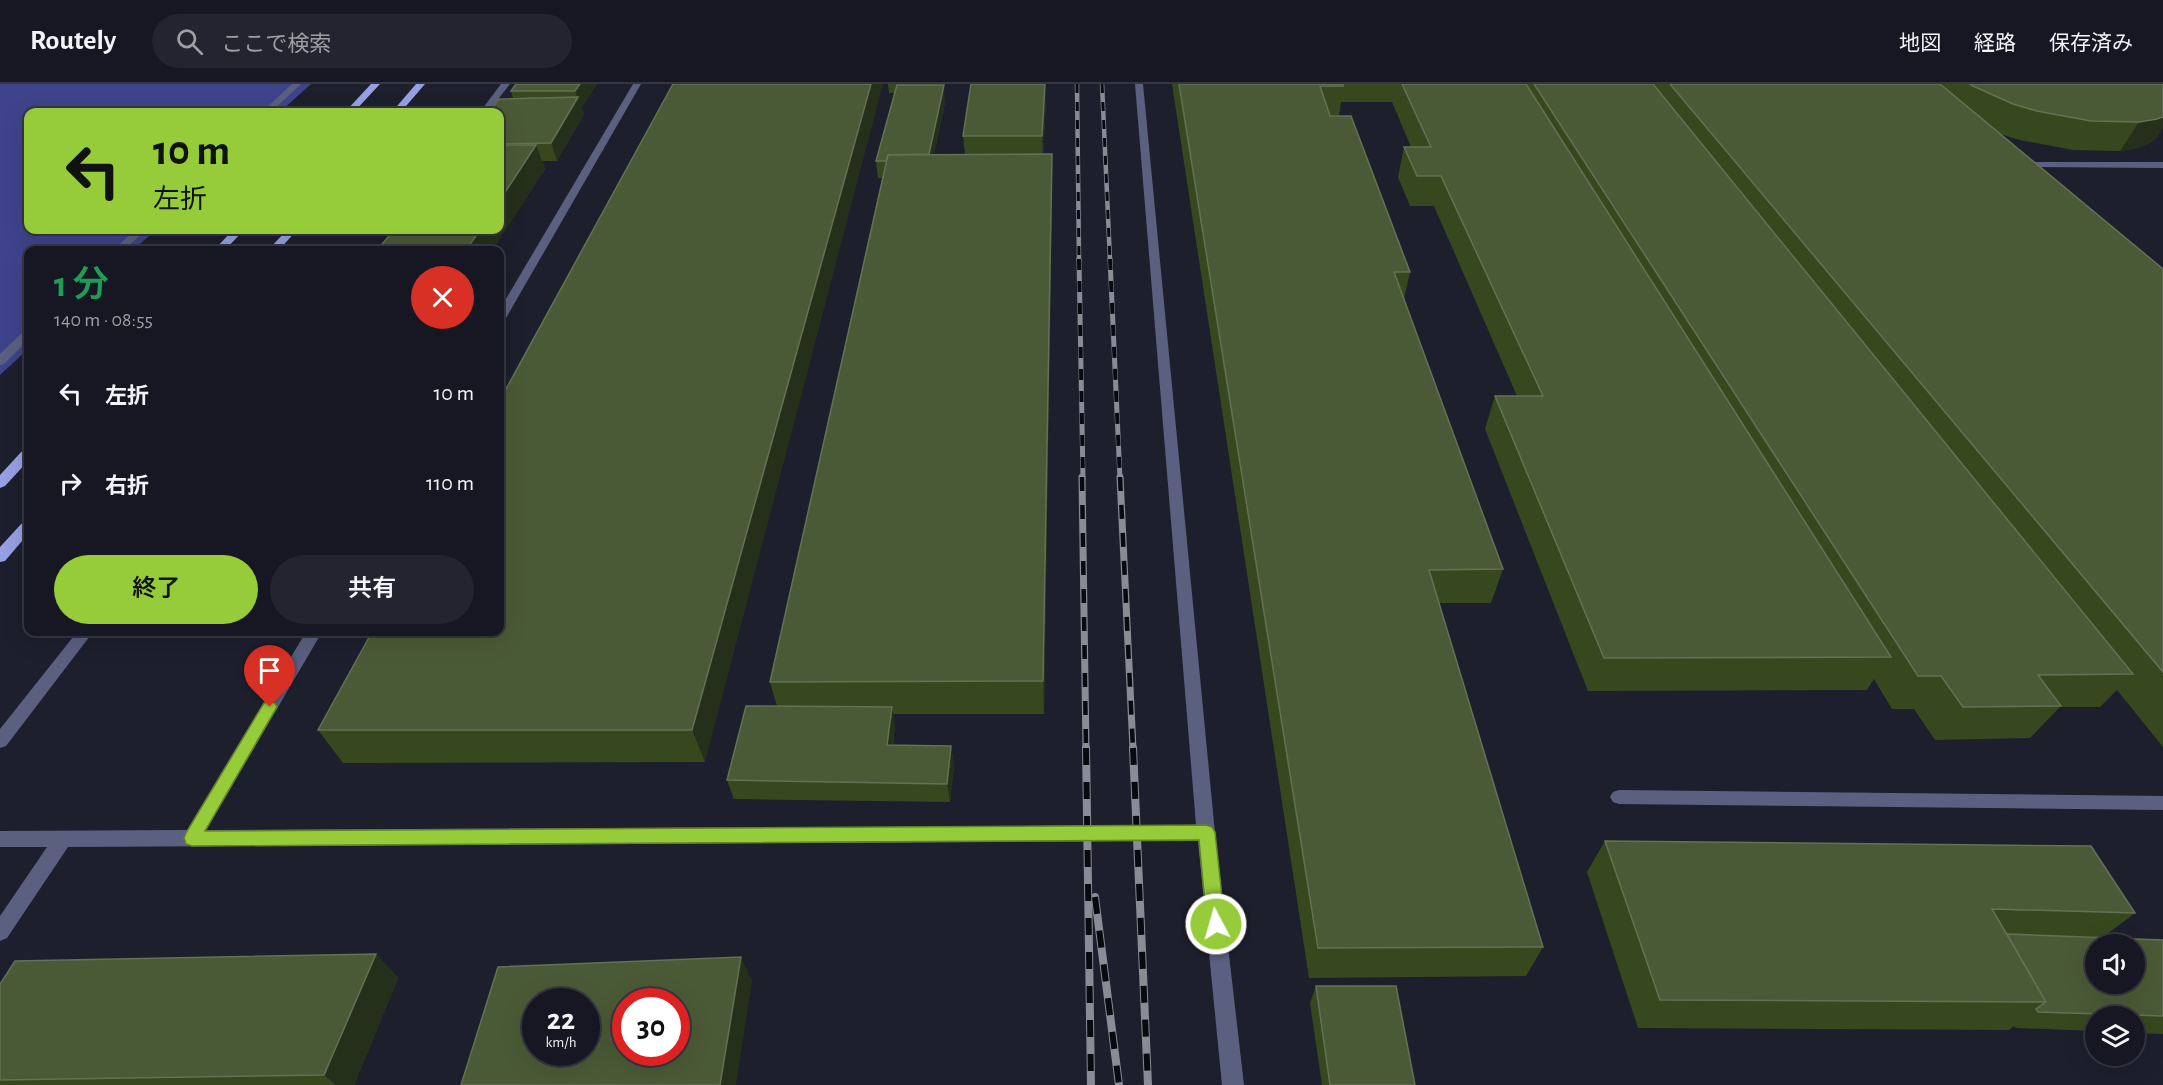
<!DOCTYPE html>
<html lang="ja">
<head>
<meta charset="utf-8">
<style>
  :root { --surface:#161722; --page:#23242f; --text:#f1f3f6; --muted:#9e9fa5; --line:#353640; --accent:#96cc3a }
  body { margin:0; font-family:"Alegreya Sans","Noto Sans JP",sans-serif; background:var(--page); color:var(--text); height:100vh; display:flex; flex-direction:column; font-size:22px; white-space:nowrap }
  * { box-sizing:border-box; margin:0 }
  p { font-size:20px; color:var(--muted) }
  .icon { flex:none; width:33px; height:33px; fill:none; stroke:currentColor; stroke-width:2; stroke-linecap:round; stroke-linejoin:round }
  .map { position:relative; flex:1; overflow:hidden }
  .drawer { position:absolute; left:24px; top:162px; width:480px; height:390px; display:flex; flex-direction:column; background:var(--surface); border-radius:12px; box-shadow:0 6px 24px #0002,0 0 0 2px var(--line) }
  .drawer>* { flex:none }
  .banner { position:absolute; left:24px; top:24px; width:480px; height:126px; border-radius:12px; box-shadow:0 6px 24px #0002,0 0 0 2px var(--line); background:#96cc3a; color:#111; overflow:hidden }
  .fabs { position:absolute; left:2085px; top:850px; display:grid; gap:12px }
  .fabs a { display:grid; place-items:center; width:60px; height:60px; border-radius:50%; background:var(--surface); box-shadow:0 6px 24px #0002,0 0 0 2px var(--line); font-size:30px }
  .speed { position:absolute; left:522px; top:904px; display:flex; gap:12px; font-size:30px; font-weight:700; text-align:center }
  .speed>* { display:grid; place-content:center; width:78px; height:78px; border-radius:50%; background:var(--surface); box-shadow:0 6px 24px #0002,0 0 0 2px var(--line); line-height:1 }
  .speed small { font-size:15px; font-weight:400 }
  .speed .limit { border:9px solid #d22; background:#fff; color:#111 }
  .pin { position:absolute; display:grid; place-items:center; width:51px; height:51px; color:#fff; margin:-62px -26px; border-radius:50% 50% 50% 0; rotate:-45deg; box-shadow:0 0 6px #0007 }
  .pin .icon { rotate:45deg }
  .me { position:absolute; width:66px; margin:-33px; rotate:354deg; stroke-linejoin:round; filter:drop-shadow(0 0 4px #0008) }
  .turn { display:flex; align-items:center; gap:21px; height:126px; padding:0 30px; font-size:27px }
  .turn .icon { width:78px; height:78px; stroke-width:2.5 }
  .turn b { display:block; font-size:42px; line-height:51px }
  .round { display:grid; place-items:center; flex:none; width:63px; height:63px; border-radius:32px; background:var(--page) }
  .overview { display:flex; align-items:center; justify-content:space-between; height:102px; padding:0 30px }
  h1 { font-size:36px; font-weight:600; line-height:45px; color:#1e9e55 }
  .primary-button { display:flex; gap:12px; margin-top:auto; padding:12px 30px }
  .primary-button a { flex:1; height:69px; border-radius:36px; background:var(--accent); color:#111; font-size:24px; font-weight:600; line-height:69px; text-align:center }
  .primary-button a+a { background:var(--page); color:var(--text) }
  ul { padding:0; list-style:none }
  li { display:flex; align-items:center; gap:18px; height:90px; padding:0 30px }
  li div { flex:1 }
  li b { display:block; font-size:22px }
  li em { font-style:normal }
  header { display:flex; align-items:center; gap:36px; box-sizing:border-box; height:84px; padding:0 30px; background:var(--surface); border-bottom:2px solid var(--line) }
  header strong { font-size:28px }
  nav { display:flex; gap:33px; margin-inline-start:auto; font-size:21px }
  .search { width:420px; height:54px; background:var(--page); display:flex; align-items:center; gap:15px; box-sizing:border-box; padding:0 21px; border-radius:33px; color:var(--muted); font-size:22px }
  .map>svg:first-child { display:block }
  .forest { fill:#3f438b }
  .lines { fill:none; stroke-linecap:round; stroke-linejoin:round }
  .service { fill:#5b6081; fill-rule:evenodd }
  .minor { fill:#5b6081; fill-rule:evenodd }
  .primary { fill:#96a0e4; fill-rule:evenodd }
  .rail-far3-casing { stroke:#898b97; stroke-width:4.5 }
  .rail-far2-casing { stroke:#898b97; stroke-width:5 }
  .rail-far1-casing { stroke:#898b97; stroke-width:7 }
  .rail-casing { stroke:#898b97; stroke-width:8 }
  .rail-far3 { stroke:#090a10; stroke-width:3; stroke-dasharray:9; stroke-linecap:butt }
  .rail-far2 { stroke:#090a10; stroke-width:4; stroke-dasharray:11; stroke-linecap:butt }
  .rail-far1 { stroke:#090a10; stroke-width:4.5; stroke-dasharray:14; stroke-linecap:butt }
  .rail { stroke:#090a10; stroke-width:6; stroke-dasharray:17; stroke-linecap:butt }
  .wall { fill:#37481f }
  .shaded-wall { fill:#25301b }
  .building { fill:#4b5a36; stroke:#647154; stroke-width:1.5; fill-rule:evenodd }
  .route { fill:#96cc3a; stroke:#628526; stroke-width:1.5 }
</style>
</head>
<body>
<header>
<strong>Routely</strong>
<div class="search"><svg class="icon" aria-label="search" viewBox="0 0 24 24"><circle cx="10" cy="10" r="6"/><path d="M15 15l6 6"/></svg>ここで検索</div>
<nav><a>地図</a><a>経路</a><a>保存済み</a></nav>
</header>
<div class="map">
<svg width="2163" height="1001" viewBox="0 0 2163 1001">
  <rect width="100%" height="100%" fill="#1d1f2d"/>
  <!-- forest -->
  <path class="forest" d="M 0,0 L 311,0 L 280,28 L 28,28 L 28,146 L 156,146 L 133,166 L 28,166 L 28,265 L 0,291 Z"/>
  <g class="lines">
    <!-- service -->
    <g class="service">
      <path d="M 292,0 L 301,0 L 271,28 L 262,28 Z"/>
      <path d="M 501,0 L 510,0 L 488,28 L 480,28 Z"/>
      <path d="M 2021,78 L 2163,78 L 2163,84 L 2024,83 L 2019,80 Z"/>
      <path d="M 135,146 L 146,146 L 124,166 L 113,166 Z"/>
      <path d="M 24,247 L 28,247 L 28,256 L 4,280 L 0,281 L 0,270 Z"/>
      <path d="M 77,548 L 93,548 L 6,662 L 0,664 L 0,645 Z"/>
      <path d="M 1619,706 L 2163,712 L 2163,726 L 1619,720 L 1613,718 L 1610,713 L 1613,708 Z"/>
    </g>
    <!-- minor -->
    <g class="minor">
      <path d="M 633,0 L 641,0 L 506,234 L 500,237 L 500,225 Z"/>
      <path d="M 1135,0 L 1143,0 L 1215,749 L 1244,1001 L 1222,1001 L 1198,757 L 68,763 L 7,854 L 0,857 L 0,832 L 47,763 L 0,763 L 0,747 L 187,746 L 306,548 L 322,548 L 206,746 L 1196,741 Z"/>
    </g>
    <!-- primary -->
    <g class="primary">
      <path d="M 371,0 L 380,0 L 354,28 L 345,28 Z"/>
      <path d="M 416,0 L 425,0 L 401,28 L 392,28 Z"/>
      <path d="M 233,146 L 244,146 L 225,166 L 214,166 Z"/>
      <path d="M 287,146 L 297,146 L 279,166 L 268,166 Z"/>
      <path d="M 28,365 L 28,377 L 5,402 L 0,404 L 0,391 L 23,366 Z"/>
      <path d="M 28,436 L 28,450 L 5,477 L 0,478 L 0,463 L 23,438 Z"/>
    </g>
    <defs>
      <g id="rail-far3">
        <path d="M 1077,0 L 1079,176"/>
        <path d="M 1102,0 L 1110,176"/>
      </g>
      <g id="rail-far2">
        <path d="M 1079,175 L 1083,395"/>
        <path d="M 1110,175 L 1120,395"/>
      </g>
      <g id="rail-far1">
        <path d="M 1082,393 L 1086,665"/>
        <path d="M 1120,393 L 1133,665"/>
      </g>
      <g id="rail">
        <path d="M 1086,664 L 1091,1001"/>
        <path d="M 1133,664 L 1148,1001"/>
        <path d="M 1095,813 L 1119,1001"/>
      </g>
    </defs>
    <!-- rail-far3 casing -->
    <use href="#rail-far3" class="rail-far3-casing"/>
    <!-- rail-far2 casing -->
    <use href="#rail-far2" class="rail-far2-casing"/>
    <!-- rail-far1 casing -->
    <use href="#rail-far1" class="rail-far1-casing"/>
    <!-- rail casing -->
    <use href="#rail" class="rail-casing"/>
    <!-- rail-far3 -->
    <use href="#rail-far3" class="rail-far3"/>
    <!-- rail-far2 -->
    <use href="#rail-far2" class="rail-far2"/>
    <!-- rail-far1 -->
    <use href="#rail-far1" class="rail-far1"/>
    <!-- rail -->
    <use href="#rail" class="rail"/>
  </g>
  <!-- wall -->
  <g class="wall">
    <path d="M 597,0 L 581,23 L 584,30 L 557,77 L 542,77 L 545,85 L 500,146 L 500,28 L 513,14 L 511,7 Z"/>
    <path d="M 673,0 L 705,678 L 343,679 L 318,646 Z"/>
    <path d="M 888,0 L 937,0 L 945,18 L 934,70 L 965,70 L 963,52 L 1046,17 L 1043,70 L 1052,70 L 1052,100 L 1044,630 L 893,630 L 895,642 L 893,661 L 951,662 L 954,681 L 950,718 L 734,715 L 727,696 L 777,622 L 770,598 L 882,94 L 878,94 L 876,77 L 895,9 L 889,9 Z"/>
    <path d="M 1172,0 L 2163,0 L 2158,52 L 2150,59 L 2137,64 L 2120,67 L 2073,66 L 2020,56 L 2000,50 L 2163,185 L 2163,663 L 2117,606 L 2100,623 L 2060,623 L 2030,654 L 1935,656 L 1914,625 L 1892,625 L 1874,595 L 1867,606 L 1588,607 L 1485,345 L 1495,312 L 1517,312 L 1434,122 L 1410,122 L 1398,93 L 1404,63 L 1411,63 L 1392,18 L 1341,18 L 1339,31 L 1330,31 L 1410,188 L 1404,215 L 1503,485 L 1491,519 L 1439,519 L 1543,863 L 1526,892 L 1309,894 Z"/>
    <path d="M 126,548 L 282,548 L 281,549 L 131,553 Z"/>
    <path d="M 1605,757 L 2135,829 L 2102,854 L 2163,856 L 2163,950 L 2134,949 L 2134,933 L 2096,933 L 2096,947 L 2016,944 L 2014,942 L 2009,946 L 1638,944 L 1587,788 Z"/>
    <path d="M 376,870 L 398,894 L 354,1001 L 0,1001 L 0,900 Z"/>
    <path d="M 1316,902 L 1415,1001 L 1322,1001 L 1310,919 Z"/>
  </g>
  <!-- shaded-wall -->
  <g class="shaded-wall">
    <path d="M 580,0 L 597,0 L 581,23 L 584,30 L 557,77 L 551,59 L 578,15 L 575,7 Z"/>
    <path d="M 871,0 L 883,0 L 705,678 L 692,646 Z"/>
    <path d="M 1045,0 L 1046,17 L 1043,77 L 1042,52 Z"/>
    <path d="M 944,1 L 945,18 L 929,95 L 928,77 Z"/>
    <path d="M 2163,33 L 2163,44 L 2158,52 L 2150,59 L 2137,64 L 2120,67 L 2139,38 Z"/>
    <path d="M 536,61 L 545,85 L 493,166 L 466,166 L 480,146 L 500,146 L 500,116 Z"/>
    <path d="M 1052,70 L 1052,100 L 1044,630 L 1043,597 Z"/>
    <path d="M 892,623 L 895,642 L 890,680 L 887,661 Z"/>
    <path d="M 951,662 L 954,681 L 950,718 L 947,700 Z"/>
    <path d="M 376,870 L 398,894 L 354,1001 L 336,1001 L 324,991 Z"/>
    <path d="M 741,873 L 752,897 L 736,1001 L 720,1001 Z"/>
  </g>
  <!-- building -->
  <g class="building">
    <path d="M 516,0 L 580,0 L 575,7 L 511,7 Z"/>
    <path d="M 673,0 L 871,0 L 692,646 L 318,646 L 372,548 L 500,548 L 500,316 Z"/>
    <path d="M 971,0 L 1045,0 L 1042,52 L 963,52 Z"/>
    <path d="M 1179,0 L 1343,0 L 1343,2 L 1320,2 L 1330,32 L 1351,32 L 1410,188 L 1394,188 L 1503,485 L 1429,486 L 1543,863 L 1318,864 Z"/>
    <path d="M 1402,0 L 1526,0 L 1891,573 L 1604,574 L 1495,312 L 1543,312 L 1441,92 L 1417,92 L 1404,63 L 1431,63 Z"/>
    <path d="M 1534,0 L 1653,0 L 2133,590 L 2038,591 L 2061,622 L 1963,623 L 1941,592 L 1918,592 Z"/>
    <path d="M 1670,0 L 1940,0 L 2163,185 L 2163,588 Z"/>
    <path d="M 1970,0 L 2163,0 L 2163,33 L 2157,35 L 2139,38 L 2091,37 L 2037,27 L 2013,20 L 1973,2 Z"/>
    <path d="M 897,1 L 944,1 L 929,70 L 888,71 L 886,77 L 876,77 Z"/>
    <path d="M 578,13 L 551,59 L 500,60 L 500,28 L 489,28 L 499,15 Z"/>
    <path d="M 500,61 L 536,61 L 500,116 Z"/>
    <path d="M 1052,70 L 1043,597 L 770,598 L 888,71 Z"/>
    <path d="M 394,146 L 480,146 L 466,166 L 377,166 Z"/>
    <path d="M 746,622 L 892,623 L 887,661 L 951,662 L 947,700 L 727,696 Z"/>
    <path d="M 1605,757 L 2091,762 L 2135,829 L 1992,825 L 2046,918 L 1660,916 Z"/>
    <path d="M 2007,850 L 2163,856 L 2163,932 L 2038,928 L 2036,925 L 2046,918 ZM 2096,861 L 2134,861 L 2134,900 L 2096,900 Z"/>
    <path d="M 376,870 L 324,991 L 0,996 L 0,900 L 15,877 Z"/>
    <path d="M 741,873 L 720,1001 L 461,1001 L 498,883 ZM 536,918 L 586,918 L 586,969 L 536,969 ZM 626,918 L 676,918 L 676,969 L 626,969 Z"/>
    <path d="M 1316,902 L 1396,902 L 1415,1001 L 1330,1001 Z"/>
  </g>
  <!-- route -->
  <path class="route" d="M 270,617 L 275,619 L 277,623 L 205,747 L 1206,741 L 1212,743 L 1215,748 L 1225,840 L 1222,846 L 1216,848 L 1210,846 L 1207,840 L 1199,756 L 192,762 L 186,760 L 184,754 L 186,749 L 264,619 Z"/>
</svg>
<div class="fabs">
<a><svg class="icon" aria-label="sound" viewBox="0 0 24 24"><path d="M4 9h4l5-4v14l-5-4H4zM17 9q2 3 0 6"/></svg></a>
<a><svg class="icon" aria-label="layers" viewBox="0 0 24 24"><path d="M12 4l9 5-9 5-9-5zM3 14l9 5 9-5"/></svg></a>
</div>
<div class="speed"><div>22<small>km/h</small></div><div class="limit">30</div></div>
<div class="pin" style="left:270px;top:623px;background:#d93025"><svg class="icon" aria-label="arrive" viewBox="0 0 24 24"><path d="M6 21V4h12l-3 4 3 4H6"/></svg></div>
<svg class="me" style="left:1216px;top:840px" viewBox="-20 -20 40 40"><circle r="17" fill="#96cc3a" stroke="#fff" stroke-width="3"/><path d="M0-11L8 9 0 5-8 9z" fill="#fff"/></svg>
<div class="banner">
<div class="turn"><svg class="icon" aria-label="left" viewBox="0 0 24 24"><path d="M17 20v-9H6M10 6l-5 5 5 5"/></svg><div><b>10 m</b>左折</div></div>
</div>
<section class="drawer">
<div class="overview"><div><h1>1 分</h1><p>140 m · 08:55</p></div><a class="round" style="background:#d93025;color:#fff"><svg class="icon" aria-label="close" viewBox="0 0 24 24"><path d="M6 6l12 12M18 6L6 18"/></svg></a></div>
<ul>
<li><svg class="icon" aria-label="left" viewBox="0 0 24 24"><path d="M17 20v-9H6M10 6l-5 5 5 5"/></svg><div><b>左折</b></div><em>10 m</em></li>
<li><svg class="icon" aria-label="right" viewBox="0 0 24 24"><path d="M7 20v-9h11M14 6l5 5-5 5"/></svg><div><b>右折</b></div><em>110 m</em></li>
</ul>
<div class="primary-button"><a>終了</a><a>共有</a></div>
</section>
</div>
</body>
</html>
